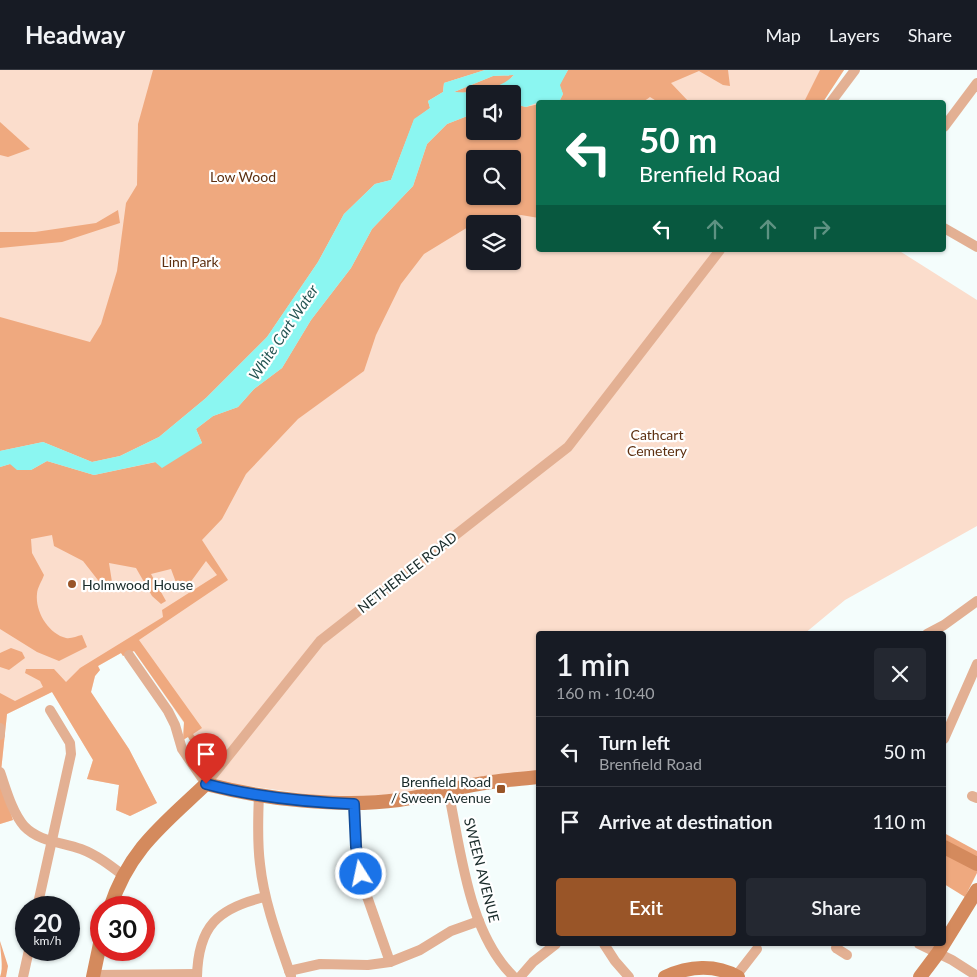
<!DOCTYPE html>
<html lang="en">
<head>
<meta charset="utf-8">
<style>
  :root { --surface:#171b24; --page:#242831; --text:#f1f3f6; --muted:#9ea1a6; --line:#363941; --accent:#995528 }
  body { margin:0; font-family:Lato,sans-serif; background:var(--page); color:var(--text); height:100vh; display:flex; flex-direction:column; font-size:19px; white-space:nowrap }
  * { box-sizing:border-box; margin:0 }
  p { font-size:16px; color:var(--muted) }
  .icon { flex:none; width:28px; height:28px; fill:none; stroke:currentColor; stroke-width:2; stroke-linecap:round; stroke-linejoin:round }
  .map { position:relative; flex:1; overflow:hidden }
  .details { position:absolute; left:536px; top:561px; width:410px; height:315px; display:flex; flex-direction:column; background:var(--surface); border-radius:5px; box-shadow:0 1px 4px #0004 }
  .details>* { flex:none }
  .banner { position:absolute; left:536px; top:30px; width:410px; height:152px; border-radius:5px; box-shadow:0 1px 4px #0004; background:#0b6e4f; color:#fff; overflow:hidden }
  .fabs { position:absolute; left:466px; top:15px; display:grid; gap:10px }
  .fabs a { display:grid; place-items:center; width:55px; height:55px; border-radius:5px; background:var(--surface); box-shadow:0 1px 4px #0004; font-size:25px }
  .speed { position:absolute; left:15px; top:826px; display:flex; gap:10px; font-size:25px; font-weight:700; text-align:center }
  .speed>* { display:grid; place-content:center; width:65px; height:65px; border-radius:50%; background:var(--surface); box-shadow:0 1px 4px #0004; line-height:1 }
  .speed small { font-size:12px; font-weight:400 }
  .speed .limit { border:8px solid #d22; background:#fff; color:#111 }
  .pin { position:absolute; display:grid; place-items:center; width:42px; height:42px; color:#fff; margin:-51px -21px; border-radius:50% 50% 50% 0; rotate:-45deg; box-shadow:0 0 5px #0007 }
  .pin .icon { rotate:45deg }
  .me { position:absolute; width:55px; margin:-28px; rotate:350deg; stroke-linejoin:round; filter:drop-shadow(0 0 4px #0008) }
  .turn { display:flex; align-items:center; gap:18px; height:105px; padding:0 20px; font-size:22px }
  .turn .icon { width:65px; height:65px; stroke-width:2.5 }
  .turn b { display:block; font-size:35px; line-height:42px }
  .lanes { display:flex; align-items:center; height:48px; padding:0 20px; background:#0003; justify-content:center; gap:25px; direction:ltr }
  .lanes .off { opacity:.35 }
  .round { display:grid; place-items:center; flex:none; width:52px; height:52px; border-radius:5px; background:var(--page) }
  .summary { display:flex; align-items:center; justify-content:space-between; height:85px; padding:0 20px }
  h1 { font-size:30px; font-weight:600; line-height:38px }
  .button { display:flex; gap:10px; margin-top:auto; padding:10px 20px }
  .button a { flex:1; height:58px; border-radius:5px; background:var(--accent); color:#fff; font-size:20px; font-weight:600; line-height:58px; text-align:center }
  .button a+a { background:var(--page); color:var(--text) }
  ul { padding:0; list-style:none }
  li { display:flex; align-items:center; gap:15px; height:70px; padding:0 20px; border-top:1px solid var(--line) }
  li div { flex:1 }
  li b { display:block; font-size:19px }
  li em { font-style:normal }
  header { display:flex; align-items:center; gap:30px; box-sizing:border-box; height:70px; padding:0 25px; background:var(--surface); border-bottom:1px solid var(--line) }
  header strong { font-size:24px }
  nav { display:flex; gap:28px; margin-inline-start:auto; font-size:18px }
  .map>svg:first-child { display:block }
  .green { fill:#fbddcc; fill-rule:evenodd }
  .forest { fill:#efa97f; fill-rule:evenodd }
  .water { fill:#8bf6f1; fill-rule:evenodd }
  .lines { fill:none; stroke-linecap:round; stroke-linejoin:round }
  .street { stroke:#e3b093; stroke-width:10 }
  .secondary { stroke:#d48a5d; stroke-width:14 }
  .route-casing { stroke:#114b97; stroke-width:12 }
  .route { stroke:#1a73e8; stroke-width:9 }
  .poi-dot { fill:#995528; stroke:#fff; stroke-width:2 }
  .labels { text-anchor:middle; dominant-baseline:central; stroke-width:4.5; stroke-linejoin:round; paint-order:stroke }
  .park-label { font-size:14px; fill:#5d3011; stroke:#fff }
  .street-label { font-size:14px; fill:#182a29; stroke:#fff }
  .poi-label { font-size:14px; fill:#182a29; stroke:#fff; text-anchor:start }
  .water-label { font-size:15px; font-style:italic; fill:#245452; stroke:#fff }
</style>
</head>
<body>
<header>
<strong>Headway</strong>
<nav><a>Map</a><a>Layers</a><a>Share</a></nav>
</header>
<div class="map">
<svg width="977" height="907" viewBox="0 0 977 907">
  <rect width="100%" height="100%" fill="#f4fdfc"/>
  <!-- green -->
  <path class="green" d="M 0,0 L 844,0 L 823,32 L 539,32 L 539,180 L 898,180 L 977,230 L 977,456 L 845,530 L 804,564 L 539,564 L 539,703 L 398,726 L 342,729 L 221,712 L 197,693 L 201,690 L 188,667 L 183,670 L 184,653 L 134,581 L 123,586 L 121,583 L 98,596 L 100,600 L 95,606 L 91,622 L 129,679 L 157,733 L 130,746 L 116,740 L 119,715 L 87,709 L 93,690 L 52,622 L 7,644 L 0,711 L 13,750 L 0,754 ZM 475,24 L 512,24 L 512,61 L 475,61 ZM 475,89 L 512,89 L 512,126 L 475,126 ZM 475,154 L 512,154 L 512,191 L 475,191 Z"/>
  <!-- forest -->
  <g class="forest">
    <path d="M 153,0 L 485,0 L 444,13 L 443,22 L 428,31 L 430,38 L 414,50 L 391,110 L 375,114 L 344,144 L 318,192 L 267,267 L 206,328 L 159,367 L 120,386 L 92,392 L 43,372 L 0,381 L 0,247 L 90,272 L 101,254 L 117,201 L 126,133 L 137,115 L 138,54 Z"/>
    <path d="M 568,0 L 728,0 L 730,16 L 723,15 L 699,1 L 671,13 L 689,32 L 658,32 L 650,27 L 643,32 L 559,32 L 563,24 L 559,15 Z"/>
    <path d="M 820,0 L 844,0 L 823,32 L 804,32 Z"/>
    <path d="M 514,5 C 511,7 509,12 505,14 C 497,19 462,25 454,22 L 493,6 Z"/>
    <path d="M 513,34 L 526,37 L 539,34 L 539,148 L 521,145 L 473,154 L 424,184 L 401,214 L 376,265 L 364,301 L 298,349 L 246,404 L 222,449 L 202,470 L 228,510 L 139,570 L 202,658 L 193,664 L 212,691 L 204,700 L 197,693 L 201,690 L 188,667 L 183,670 L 184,652 L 134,581 L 123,586 L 121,583 L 98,596 L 100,600 L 95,606 L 91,622 L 129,679 L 157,733 L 130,746 L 116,740 L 119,715 L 87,709 L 93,690 L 52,622 L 7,644 L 0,711 L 13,750 L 0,754 L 0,623 L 15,631 L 43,617 L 40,611 L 25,603 L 26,599 L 54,599 L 66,612 L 80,598 L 163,547 L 162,540 L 217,505 L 206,491 L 184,521 L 178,518 L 171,499 L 151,504 L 166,531 L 161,534 L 152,526 L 136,498 L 109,493 L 112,512 L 101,514 L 83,491 L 54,476 L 52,465 L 31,469 L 32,483 L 44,505 C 42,511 37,518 37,524 C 35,542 49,564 66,568 C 71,569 77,566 82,565 L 87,577 L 59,591 L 37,582 L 0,559 L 0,397 L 10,394 L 31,400 L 47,391 L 94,405 L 156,392 L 202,373 L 196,359 L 213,346 L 238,337 L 254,319 L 282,298 L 311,250 L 351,198 L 372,159 L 413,116 L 427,74 L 447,54 L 475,43 L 475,61 L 512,61 ZM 475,89 L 512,89 L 512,126 L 475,126 Z"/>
    <path d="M 0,52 L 30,79 L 8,87 L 0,85 Z"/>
    <path d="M 118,140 L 120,153 L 62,172 L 0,178 L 0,162 L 35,162 L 96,153 Z"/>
    <path d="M 11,578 L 22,582 L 25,588 L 9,600 L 0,597 L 0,583 Z"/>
    <path d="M 944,763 L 977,781 L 977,803 L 965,827 L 944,814 Z"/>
    <path d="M 0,871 L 8,896 L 6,907 L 0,907 C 4,897 0,882 0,871 Z"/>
  </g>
  <!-- water -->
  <path class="water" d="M 485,0 L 568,0 L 560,15 L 563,24 L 559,32 L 539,32 L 526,37 L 513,34 L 512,24 L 475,24 L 475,43 L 447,54 L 427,74 L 413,116 L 372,159 L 351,198 L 311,250 L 282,298 L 254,319 L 238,337 L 213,346 L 196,359 L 202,373 L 162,398 L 155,392 L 94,405 L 47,391 L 31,400 L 17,400 L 10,394 L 0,397 L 0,381 L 43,372 L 92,392 L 120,386 L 159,367 L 206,328 L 267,267 L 318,192 L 344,144 L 375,114 L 391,110 L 414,49 L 430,38 L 428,31 L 443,22 L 444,13 ZM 514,5 C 500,20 471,24 454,22 L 493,6 Z"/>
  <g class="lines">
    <!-- street -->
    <g class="street">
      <path d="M 831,32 L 855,0"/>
      <path d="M 944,57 L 977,13"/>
      <path d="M 944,158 L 977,177"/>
      <path d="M 927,564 L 944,555 L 977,531"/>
      <path d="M 129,585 L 168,641 L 175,655 L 182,679 L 206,714 L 320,571 L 568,377 L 720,180"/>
      <path d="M 0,658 L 0,665"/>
      <path d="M 944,669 L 977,594"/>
      <path d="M 0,702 C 6,719 12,742 24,756 C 39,772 62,772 81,779 C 97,785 111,796 124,806"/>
      <path d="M 448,720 C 461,780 468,863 514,907"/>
      <path d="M 259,724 C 258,747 257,771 260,794 C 264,832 278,869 291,906"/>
      <path d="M 972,726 L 977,728"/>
      <path d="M 355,734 L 358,793 L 363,815 L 390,892"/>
      <path d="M 37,838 L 71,684 L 70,673 L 50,640"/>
      <path d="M 604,874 L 615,891 L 629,907"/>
      <path d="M 919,874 L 952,890 L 977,906"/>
      <path d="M 836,878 L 847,885"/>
      <path d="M 289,901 L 320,894 L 368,895 L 390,892 L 420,880 L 451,861 L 479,851"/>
      <path d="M 93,905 L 197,904"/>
      <path d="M 736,906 L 757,879"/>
      <path d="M 23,907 L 29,880"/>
      <path d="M 197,907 C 198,856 218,838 265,827"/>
      <path d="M 520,907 L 533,892 L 556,874"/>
    </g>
    <!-- secondary -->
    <g class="secondary">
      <path d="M 944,777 L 977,794"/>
      <path d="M 110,838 C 129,779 164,754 206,714 C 264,729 340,738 399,730 C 428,726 457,717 485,713 C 503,710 521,709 539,707"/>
      <path d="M 93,907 L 101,869"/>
      <path d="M 665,907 C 689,896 715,894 738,907"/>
      <path d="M 920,907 L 938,883 L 977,820"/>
    </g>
  </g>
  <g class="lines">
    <defs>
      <path id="route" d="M 206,714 C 254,727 305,732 354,734 L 356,777 L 361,804"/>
    </defs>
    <!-- route casing -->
    <use href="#route" class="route-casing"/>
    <!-- route -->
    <use href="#route" class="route"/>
  </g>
  <!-- markers -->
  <g class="poi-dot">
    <circle cx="72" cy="514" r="5"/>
    <rect x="496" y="714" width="10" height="10" rx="2.5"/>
  </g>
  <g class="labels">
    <!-- park labels -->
    <g class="park-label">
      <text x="243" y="106">Low Wood</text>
      <text x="190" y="191">Linn Park</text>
      <text x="657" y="364">Cathcart<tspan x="657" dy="16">Cemetery</tspan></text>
    </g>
    <!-- street labels -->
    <g class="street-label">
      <text transform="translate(407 502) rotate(-38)">NETHERLEE ROAD</text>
      <text transform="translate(482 800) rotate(76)">SWEEN AVENUE</text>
    </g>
    <!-- poi labels -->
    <g class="poi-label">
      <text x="82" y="514">Holmwood House</text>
      <text x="491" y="711" text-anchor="end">Brenfield Road<tspan x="491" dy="16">/ Sween Avenue</tspan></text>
    </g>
    <!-- water labels -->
    <g class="water-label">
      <text transform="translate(283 262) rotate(-56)">White Cart Water</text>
    </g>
  </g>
</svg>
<div class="fabs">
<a><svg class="icon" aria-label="sound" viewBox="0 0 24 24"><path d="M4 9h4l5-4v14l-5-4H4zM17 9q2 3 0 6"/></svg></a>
<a><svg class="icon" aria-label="search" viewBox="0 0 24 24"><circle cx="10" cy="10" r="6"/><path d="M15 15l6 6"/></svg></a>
<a><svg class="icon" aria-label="layers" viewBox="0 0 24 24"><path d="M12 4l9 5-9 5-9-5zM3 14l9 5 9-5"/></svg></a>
</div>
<div class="speed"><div>20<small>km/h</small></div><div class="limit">30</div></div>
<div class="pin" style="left:206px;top:714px;background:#d93025"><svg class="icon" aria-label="arrive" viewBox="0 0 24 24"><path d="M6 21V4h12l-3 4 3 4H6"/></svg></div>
<svg class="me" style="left:361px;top:804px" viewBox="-20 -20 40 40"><circle r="17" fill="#1a73e8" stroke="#fff" stroke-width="3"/><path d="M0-11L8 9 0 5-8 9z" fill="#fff"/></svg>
<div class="banner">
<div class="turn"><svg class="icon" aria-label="left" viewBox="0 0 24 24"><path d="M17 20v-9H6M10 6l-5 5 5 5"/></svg><div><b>50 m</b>Brenfield Road</div></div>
<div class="lanes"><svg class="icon" aria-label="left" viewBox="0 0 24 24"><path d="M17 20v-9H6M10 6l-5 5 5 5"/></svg><svg class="icon off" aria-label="ahead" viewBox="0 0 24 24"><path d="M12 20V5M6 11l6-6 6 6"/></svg><svg class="icon off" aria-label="ahead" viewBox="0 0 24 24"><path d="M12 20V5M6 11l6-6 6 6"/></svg><svg class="icon off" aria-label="right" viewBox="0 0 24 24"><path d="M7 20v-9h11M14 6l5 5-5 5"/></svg></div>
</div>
<section class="details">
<div class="summary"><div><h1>1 min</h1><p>160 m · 10:40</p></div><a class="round"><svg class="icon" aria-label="close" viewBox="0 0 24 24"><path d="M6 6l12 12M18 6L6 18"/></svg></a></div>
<ul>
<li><svg class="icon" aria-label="left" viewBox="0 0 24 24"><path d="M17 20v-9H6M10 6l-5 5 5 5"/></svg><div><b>Turn left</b><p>Brenfield Road</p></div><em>50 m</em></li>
<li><svg class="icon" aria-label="arrive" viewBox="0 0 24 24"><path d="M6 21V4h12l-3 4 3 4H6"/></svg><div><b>Arrive at destination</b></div><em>110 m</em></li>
</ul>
<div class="button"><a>Exit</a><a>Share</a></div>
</section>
</div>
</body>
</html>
